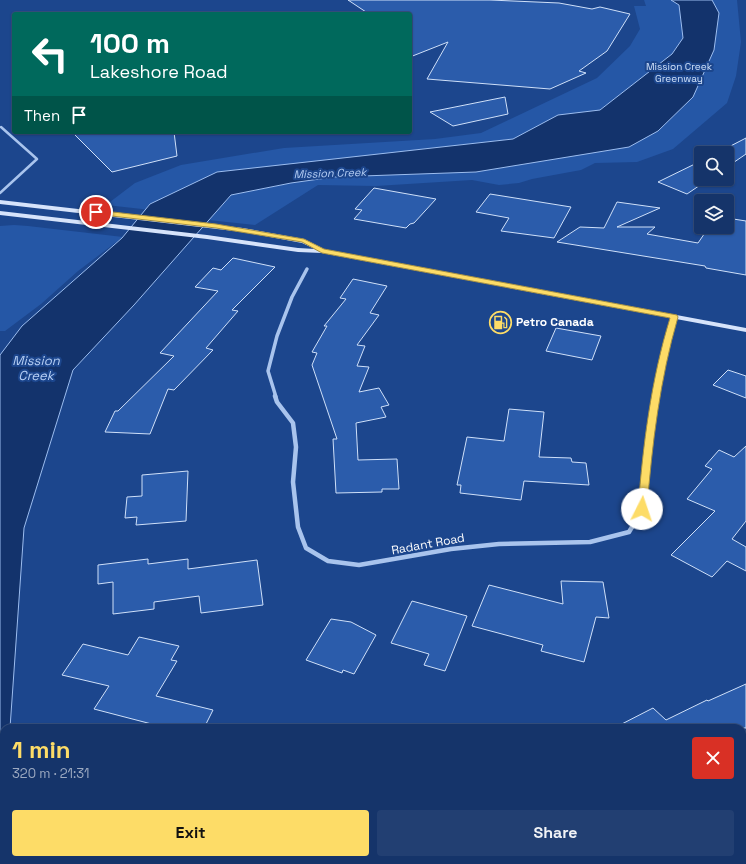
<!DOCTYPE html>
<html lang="en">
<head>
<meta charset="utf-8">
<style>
  :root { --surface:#15346a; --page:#223f72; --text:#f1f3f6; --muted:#9daac1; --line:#344f7e; --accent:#fddc67 }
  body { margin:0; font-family:"Space Grotesk",sans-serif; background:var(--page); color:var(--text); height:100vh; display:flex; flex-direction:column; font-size:15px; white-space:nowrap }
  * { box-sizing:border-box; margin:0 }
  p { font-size:13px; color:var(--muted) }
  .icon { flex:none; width:22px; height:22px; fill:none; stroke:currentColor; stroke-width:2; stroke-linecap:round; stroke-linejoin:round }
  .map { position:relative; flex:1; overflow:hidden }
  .side { position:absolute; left:0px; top:724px; width:746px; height:140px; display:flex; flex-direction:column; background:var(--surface); border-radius:12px 12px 0 0; box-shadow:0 1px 3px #0004,0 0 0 1px var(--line) }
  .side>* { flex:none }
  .guide { position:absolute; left:12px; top:12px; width:400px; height:122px; border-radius:4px; box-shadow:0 1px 3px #0004,0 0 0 1px var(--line); background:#00695c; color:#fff; overflow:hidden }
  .buttons { position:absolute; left:694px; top:146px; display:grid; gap:8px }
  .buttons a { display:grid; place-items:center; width:40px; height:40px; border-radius:4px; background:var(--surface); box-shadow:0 1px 3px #0004,0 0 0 1px var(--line); font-size:20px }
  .pin { position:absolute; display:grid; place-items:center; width:34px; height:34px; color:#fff; margin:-17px; border:2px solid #fff; border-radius:50%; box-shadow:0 1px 4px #0007 }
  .me { position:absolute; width:44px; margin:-22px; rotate:4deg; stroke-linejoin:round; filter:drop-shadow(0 0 3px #0008) }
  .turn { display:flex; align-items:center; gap:14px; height:84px; padding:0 12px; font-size:18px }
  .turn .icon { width:52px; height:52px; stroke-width:2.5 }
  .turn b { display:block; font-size:28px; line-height:34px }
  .then { display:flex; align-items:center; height:38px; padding:0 12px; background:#0003; gap:8px; font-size:15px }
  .round { display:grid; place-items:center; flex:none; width:42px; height:42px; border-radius:4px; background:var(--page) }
  .head { display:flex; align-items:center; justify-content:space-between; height:68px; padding:0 12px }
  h1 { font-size:24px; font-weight:700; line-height:30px; color:var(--accent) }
  .primary-button { display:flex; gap:8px; margin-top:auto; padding:8px 12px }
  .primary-button a { flex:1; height:46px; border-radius:4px; background:var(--accent); color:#111; font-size:16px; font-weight:700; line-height:46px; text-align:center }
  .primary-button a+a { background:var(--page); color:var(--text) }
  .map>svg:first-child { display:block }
  .green { fill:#2557a6 }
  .water { fill:#13336c; stroke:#9cbdef }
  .building { fill:#2b5cab; stroke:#cfe0f9 }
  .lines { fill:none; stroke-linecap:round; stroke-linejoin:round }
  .street-far2 { stroke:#a9c4ed; stroke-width:2.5 }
  .street-far1 { stroke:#a9c4ed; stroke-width:3.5 }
  .street { stroke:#a9c4ed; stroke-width:4.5 }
  .secondary { fill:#d6e3fa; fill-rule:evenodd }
  .route { fill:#fddc67; stroke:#a48f43 }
  .labels { text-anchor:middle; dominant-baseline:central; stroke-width:4; stroke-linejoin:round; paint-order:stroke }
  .far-park-label { font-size:10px; fill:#cfe0f9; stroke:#1c468d }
  .far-water-label { font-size:11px; font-style:italic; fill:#b5cef4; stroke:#1c468d }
  .poi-label { font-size:12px; font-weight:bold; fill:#fff; stroke:#1c468d; text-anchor:start }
  .street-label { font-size:12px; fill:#fff; stroke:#1c468d }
  .water-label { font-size:13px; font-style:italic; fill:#b5cef4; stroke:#1c468d }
</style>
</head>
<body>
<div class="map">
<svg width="746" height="864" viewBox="0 0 746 864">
  <rect width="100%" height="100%" fill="#1c468d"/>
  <!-- green -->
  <g class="green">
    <path d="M 644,0 L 737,0 L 741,42 L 736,76 L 727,103 L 673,149 L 637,162 L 595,163 L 581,170 L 532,179 L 519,183 L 499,185 L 472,180 L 376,186 L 318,185 L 255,225 L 199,219 L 142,209 L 106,205 L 135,183 L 181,165 L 284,148 L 435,139 L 481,133 L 597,78 L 630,46 L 640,29 L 634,6 L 646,6 Z"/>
    <path d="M 14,225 L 28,226 L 123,237 L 78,271 L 41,304 L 5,331 L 0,331 L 0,226 Z"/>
  </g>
  <!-- water -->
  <path class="water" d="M 671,0 L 712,0 L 719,13 L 714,50 L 693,97 L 658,131 L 629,147 L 476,172 L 334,177 L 291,183 L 231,195 L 134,305 L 73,370 L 24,528 L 10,728 L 4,728 C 4,748 8,826 0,839 L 0,355 L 22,326 L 122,238 L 150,204 L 217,172 L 513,139 L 558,115 L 600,110 L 672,54 L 683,38 L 679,5 Z"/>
  <!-- building -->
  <g class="building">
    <path d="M 348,0 L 490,0 L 559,3 L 592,9 L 600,7 L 630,14 L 607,51 L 579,71 L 586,73 L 550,89 L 427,79 L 448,42 L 410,57 L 410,14 L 369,14 Z"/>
    <path d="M 505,97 L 508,114 L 453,126 L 430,112 Z"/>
    <path d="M 72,132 L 174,132 L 177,156 L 112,172 Z"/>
    <path d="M 746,138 L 746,154 L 727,167 L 727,153 L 717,153 Z"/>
    <path d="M 701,161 L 701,179 L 709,179 L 687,194 L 658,182 Z"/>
    <path d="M 374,188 L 436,199 L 414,223 L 410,224 L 406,228 L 354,219 L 362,210 L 355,209 Z"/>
    <path d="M 490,194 L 571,207 L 554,238 L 501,231 L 509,218 L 476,212 Z"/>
    <path d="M 617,202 L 660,208 L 617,227 L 655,227 L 647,234 L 698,243 L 709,227 L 727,227 L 727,218 L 746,221 L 746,275 L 706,268 L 705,266 L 557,242 L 580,227 L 604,228 Z"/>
    <path d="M 233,258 L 275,267 L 232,310 L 238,311 L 206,348 L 213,350 L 174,390 L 168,389 L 150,434 L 105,432 L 115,411 L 118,411 L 174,356 L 160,353 L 218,291 L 195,287 L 213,268 L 221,270 Z"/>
    <path d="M 353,279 L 387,286 L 370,313 L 379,315 L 357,345 L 365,346 L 357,366 L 369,367 L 359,392 L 379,388 L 389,405 L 381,407 L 386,417 L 356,423 L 358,460 L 397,459 L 399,489 L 382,489 L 382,492 L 336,493 L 333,439 L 337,439 L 312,365 L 317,353 L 312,352 L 327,326 L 324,326 L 346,299 L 340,298 Z"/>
    <path d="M 556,328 L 601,336 L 592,360 L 546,351 Z"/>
    <path d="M 728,370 L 746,376 L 746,398 L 713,385 Z"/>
    <path d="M 509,409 L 544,412 L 539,457 L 571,458 L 572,462 L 586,463 L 589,485 L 524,481 L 521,500 L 460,493 L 461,485 L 457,485 L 467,437 L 504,441 Z"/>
    <path d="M 746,446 L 746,521 L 732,539 L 746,547 L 746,571 L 727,561 L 712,577 L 671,555 L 715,511 L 687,499 L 712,469 L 705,466 L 719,450 L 734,457 Z"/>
    <path d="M 188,471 L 186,521 L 136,525 L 137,517 L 125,518 L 127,497 L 142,496 L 142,475 Z"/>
    <path d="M 148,559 L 148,564 L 188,559 L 188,569 L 257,560 L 263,605 L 201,613 L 199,596 L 154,602 L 154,609 L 113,614 L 113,582 L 98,584 L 98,565 Z"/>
    <path d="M 561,581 L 603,582 L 609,618 L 596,617 L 584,662 L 541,651 L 543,645 L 472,626 L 489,585 L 563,604 Z"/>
    <path d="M 412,601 L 467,616 L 445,671 L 424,665 L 429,654 L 391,643 Z"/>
    <path d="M 331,619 L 351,622 L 376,635 L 354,674 L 343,670 L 342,673 L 306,660 Z"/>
    <path d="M 139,637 L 179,646 L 171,660 L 177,661 L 156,696 L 213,710 L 204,728 L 167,728 L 94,709 L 109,686 L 62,675 L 83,644 L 128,655 Z"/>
    <path d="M 746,684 L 746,728 L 614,728 L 653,708 L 666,720 L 707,700 L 708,701 Z"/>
  </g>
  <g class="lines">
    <!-- street-far2 -->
    <path class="street-far2" d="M 0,193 L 37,159 L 1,127"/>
    <!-- street-far1 -->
    <g class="street-far1">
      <path d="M 276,397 L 268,371 L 277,336 L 292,297 L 307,269"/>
      <path d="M 655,397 L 664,349 L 674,317"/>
    </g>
    <!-- street -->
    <path class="street" d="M 275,396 L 277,402 L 293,423 L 296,447 L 293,482 L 298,527 L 306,548 L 328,561 L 359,565 L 451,549 L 499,544 L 590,542 L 629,532 L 643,509 L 645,474 L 655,396"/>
    <!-- secondary -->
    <path class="secondary" d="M 0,200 L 243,228 L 304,239 L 322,248 L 323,249 L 746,328 L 746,332 L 322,253 L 298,252 L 207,239 L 0,215 L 0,211 L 207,235 L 298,248 L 315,249 L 302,243 L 243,232 L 0,204 Z"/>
  </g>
  <!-- route -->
  <path class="route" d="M 96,210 L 216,224 L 304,239 L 324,249 L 677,315 L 678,317 C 660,379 652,444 647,509 L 642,512 L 638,509 C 643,444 651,380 670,318 L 322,253 L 302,242 L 216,228 L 94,214 L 93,212 Z"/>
  <!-- icons -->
  <defs>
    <symbol id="fuel-ring" viewBox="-11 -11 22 22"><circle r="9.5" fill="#1c468d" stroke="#fddc67" stroke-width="1.5"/><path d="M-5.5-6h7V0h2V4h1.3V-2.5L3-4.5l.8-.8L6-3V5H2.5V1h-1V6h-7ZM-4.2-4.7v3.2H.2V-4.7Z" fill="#fddc67"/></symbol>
  </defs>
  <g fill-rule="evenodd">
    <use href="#fuel-ring" x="488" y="310" width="25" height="25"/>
  </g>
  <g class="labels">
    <!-- far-park labels -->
    <g class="far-park-label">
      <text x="679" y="66">Mission Creek<tspan x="679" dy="12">Greenway</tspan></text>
    </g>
    <!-- far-water labels -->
    <g class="far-water-label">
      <text transform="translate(330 173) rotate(-2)">Mission Creek</text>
    </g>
    <!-- poi labels -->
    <g class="poi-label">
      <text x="516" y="322">Petro Canada</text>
    </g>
    <!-- street labels -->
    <g class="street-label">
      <text transform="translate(428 544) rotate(-10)">Radant Road</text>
    </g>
    <!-- water labels -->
    <g class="water-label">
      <text x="36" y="360">Mission<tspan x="36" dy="15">Creek</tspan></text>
    </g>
  </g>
</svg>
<div class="buttons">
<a><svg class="icon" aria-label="search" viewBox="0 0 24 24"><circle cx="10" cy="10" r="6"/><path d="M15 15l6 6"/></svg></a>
<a><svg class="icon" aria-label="layers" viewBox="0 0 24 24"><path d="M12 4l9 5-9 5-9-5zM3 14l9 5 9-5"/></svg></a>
</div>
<div class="pin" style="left:96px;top:212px;background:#d93025"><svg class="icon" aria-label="arrive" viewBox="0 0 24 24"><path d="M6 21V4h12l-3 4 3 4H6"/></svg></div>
<svg class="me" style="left:642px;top:509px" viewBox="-20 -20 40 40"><circle r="19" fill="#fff"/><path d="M0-13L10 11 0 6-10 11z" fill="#fddc67"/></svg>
<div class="guide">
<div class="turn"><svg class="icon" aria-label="left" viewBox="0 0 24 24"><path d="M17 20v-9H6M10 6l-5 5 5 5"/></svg><div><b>100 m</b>Lakeshore Road</div></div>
<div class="then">Then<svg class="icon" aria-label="arrive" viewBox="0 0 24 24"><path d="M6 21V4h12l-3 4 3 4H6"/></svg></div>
</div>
<section class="side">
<div class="head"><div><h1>1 min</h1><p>320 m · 21:31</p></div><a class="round" style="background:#d93025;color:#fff"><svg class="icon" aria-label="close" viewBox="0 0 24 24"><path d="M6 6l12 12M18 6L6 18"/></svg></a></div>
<div class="primary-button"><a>Exit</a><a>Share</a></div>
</section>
</div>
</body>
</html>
